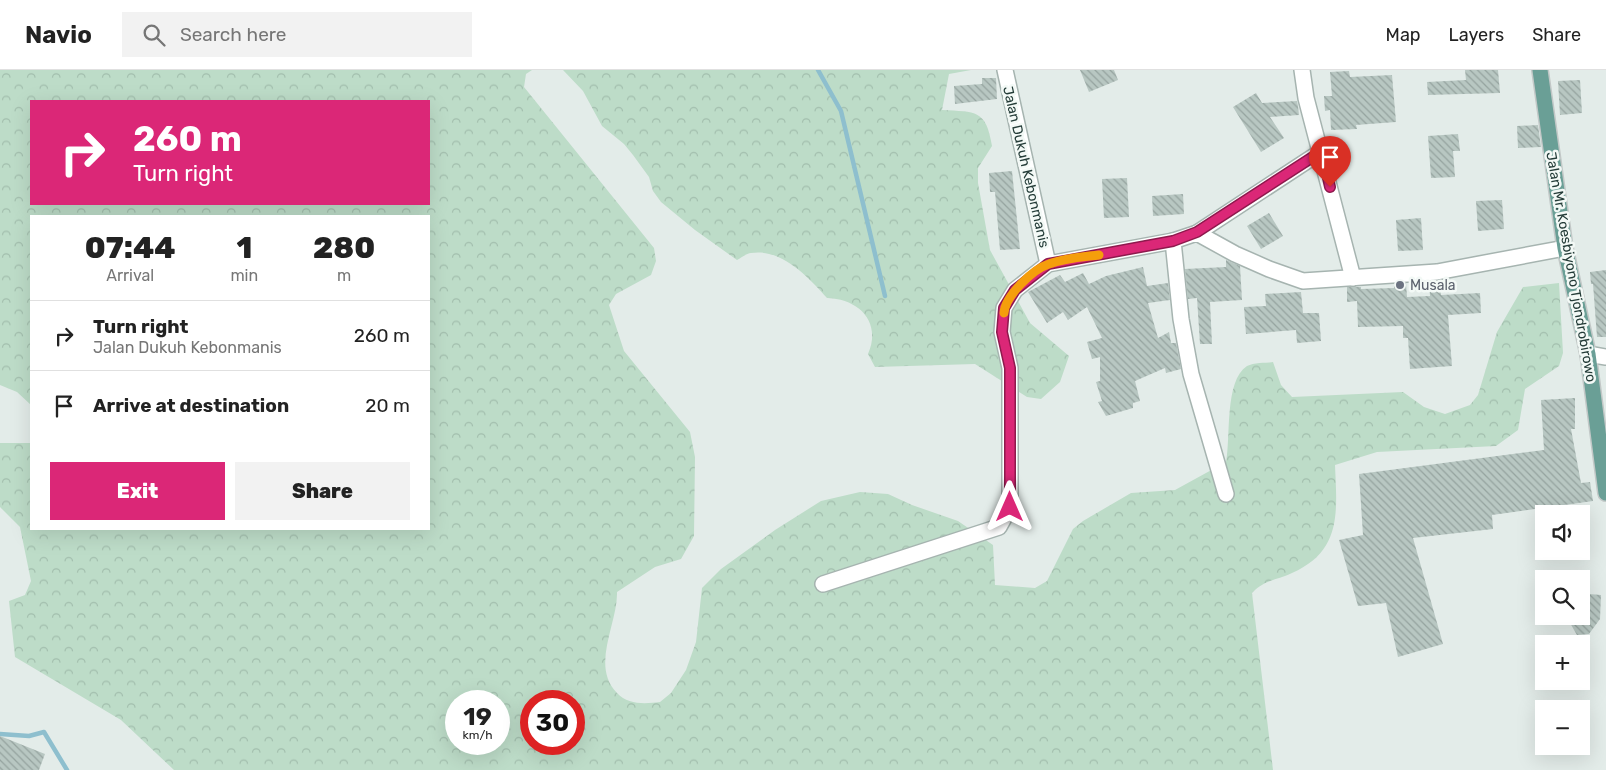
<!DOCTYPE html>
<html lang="en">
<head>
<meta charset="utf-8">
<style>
  :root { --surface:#fff; --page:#f2f2f2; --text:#222; --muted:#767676; --line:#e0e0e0; --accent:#db2777 }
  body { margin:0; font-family:Rubik,sans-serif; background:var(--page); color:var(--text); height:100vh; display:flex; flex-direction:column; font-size:19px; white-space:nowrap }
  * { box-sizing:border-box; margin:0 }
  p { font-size:16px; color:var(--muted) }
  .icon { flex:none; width:28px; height:28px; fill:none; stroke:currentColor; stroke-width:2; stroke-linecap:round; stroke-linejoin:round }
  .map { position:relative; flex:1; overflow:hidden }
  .side { position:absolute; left:30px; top:145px; width:400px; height:315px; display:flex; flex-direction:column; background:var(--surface); border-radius:0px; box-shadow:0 5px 20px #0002 }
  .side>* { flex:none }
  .guide { position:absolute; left:30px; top:30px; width:400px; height:105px; border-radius:0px; box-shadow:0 5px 20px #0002; background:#db2777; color:#fff; overflow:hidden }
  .tools { position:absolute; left:1535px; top:435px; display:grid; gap:10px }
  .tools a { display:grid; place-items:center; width:55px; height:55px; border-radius:0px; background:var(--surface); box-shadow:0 5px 20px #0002; font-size:25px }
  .speed { position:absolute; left:445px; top:620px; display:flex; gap:10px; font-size:25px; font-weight:700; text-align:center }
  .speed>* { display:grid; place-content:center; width:65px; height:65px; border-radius:50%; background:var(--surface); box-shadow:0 5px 20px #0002; line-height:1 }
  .speed small { font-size:12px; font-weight:400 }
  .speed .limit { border:8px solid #d22; background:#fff; color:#111 }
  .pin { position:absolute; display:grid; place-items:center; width:42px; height:42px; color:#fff; margin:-51px -21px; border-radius:50% 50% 50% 0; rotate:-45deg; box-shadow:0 0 5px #0007 }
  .pin .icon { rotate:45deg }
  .me { position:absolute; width:55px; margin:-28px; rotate:0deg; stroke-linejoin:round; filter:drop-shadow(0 0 4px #0008) }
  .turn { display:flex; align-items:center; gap:18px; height:105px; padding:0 20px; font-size:22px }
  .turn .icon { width:65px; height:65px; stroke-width:2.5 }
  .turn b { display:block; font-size:35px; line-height:42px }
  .eta { display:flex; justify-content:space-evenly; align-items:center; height:85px; text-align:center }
  .eta b { font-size:30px; font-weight:800; line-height:35px }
  .button { display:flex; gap:10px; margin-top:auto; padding:10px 20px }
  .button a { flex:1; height:58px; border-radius:0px; background:var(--accent); color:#fff; font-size:20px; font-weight:800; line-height:58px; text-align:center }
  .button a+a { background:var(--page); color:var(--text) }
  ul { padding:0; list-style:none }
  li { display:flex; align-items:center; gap:15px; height:70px; padding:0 20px; border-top:1px solid var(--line) }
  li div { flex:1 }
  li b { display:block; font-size:19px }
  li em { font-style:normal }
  header { display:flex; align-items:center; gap:30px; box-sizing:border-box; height:70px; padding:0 25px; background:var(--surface); border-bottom:1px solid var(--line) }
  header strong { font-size:24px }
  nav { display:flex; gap:28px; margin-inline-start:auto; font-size:18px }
  .search { width:350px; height:45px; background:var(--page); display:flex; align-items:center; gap:12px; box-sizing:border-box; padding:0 18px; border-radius:0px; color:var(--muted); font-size:19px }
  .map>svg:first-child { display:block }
  .forest { fill:url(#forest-crowns); fill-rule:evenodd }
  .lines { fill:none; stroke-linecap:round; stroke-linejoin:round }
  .stream { stroke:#8ebfce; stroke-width:4.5 }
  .building { fill:url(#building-back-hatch) }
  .minor-casing { stroke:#a6b4b0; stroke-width:18 }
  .major-casing { stroke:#c2c8c7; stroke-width:18 }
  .minor { stroke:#fff; stroke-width:15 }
  .major { stroke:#6a9f96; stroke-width:15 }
  .route-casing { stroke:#8e194d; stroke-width:12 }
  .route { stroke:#db2777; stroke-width:9 }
  .slow { stroke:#f59e0b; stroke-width:9 }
  .worship-dot { fill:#6b7280; stroke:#f3f9f6; stroke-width:2 }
  .labels { text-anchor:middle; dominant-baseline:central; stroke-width:5; stroke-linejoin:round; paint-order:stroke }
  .street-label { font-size:14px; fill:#243c38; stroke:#f3f9f6 }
  .worship-label { font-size:14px; fill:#5b616d; stroke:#f3f9f6; text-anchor:start }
</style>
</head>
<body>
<header>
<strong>Navio</strong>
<div class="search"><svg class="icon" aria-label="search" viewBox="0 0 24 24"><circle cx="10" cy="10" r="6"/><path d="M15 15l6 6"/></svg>Search here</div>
<nav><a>Map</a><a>Layers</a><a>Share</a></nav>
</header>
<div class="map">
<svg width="1606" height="700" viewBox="0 0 1606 700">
  <defs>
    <pattern id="forest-crowns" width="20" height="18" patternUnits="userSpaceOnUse" patternTransform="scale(1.25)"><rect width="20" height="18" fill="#bddcc8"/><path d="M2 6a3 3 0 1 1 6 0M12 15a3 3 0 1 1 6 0" fill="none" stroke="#a2bead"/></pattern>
    <pattern id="building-back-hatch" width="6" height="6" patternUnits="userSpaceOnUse" patternTransform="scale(1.25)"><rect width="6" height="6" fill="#b8c7c2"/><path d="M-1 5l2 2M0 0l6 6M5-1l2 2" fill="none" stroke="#95a39f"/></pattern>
  </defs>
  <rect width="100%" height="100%" fill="#e3ece9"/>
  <!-- forest -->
  <g class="forest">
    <path d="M 0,0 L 532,0 L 526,4 L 524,17 L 654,178 L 656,191 L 651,205 L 616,224 L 609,235 L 624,281 L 690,362 L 695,387 L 694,466 L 681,489 L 655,497 L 617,522 C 618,553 590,596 617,623 C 628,635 645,634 660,632 L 671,623 L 686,600 L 696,572 L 702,518 L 721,499 L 775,460 L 821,431 L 860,422 L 888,424 L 912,435 L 958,451 L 993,475 L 995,515 L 1035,518 L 1047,511 L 1073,459 L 1083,451 L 1131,423 L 1175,420 L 1226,392 C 1231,368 1224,311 1247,296 C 1254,292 1266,293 1273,292 L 1281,315 L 1292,327 L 1403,322 L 1424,337 L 1445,344 L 1470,335 L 1478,325 L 1497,262 L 1523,217 L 1559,213 L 1563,283 L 1559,296 L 1525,319 L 1518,360 L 1496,376 L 1377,382 L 1335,395 C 1337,442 1342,481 1292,503 C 1275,511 1266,509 1252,523 L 1273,700 L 174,700 L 121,650 L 15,587 L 9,531 L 25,525 L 31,511 L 20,457 L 0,437 L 0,373 L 31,373 L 31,459 L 429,459 L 429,146 L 31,146 L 31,335 L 17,322 L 0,315 ZM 31,31 L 429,31 L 429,134 L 31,134 ZM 456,631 L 499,631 L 499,674 L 456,674 ZM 531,631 L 574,631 L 574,674 L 531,674 Z"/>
    <path d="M 563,0 L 971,0 L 949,4 L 942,40 C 976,42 986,39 992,76 L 978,98 L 978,113 L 990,180 L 1030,253 L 1069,286 L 1060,312 L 1041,329 L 1027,327 L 975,294 L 875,297 L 868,284 C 882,252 859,229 827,228 C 809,208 782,178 751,183 C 747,183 741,188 737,190 L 695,160 L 661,132 L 653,121 L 649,107 L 633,85 L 624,74 L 602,56 L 583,21 Z"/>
  </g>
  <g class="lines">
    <!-- stream -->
    <g class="stream">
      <path d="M 818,0 L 841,41 L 885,226"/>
      <path d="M 0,664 L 29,666 L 44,662 L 67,700"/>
    </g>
  </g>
  <!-- building -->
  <g class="building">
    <path d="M 1080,0 L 1114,0 L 1118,10 L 1089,22 Z"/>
    <path d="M 1465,0 L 1498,0 L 1500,23 L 1428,25 L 1427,12 L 1466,10 Z"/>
    <path d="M 1349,1 L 1350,7 L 1392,5 L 1396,52 L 1356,55 L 1357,59 L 1331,60 L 1330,40 L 1325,41 L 1324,26 L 1332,26 L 1330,2 Z"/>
    <path d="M 982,8 L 996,8 L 997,29 L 955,34 L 954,16 L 982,14 Z"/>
    <path d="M 1580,10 L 1582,43 L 1560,45 L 1558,11 Z"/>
    <path d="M 1256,23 L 1262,33 L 1297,31 L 1298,36 L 1299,45 L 1270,47 L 1284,68 L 1261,82 L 1233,37 Z"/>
    <path d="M 1538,55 L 1541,77 L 1518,78 L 1517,56 Z"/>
    <path d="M 1458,64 L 1460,81 L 1453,81 L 1455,107 L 1431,108 L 1428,66 Z"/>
    <path d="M 1012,101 L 1020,179 L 1000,180 L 995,122 L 990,122 L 989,103 Z"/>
    <path d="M 1127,108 L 1129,147 L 1104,148 L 1102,109 Z"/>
    <path d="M 1183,124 L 1184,144 L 1153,146 L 1152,126 Z"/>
    <path d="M 1502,130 L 1504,159 L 1478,161 L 1476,131 Z"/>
    <path d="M 1269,143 L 1283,166 L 1261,179 L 1247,156 Z"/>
    <path d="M 1421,148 L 1423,180 L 1398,181 L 1396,150 Z"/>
    <path d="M 1226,190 L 1240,196 L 1242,230 L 1210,232 L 1212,274 L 1200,274 L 1197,228 L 1188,229 L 1185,199 L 1226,197 Z"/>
    <path d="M 1143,197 L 1147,216 L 1168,213 L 1170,230 L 1148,233 L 1158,268 L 1169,262 L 1171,273 L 1176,273 L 1181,299 L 1166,303 L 1165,298 L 1135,311 L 1140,331 L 1133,333 L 1133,338 L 1106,346 L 1098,332 L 1102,331 L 1096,312 L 1100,311 L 1100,287 L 1092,289 L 1087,272 L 1102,268 L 1087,237 L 1068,250 L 1063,242 L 1047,253 L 1028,222 L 1060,205 L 1065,212 L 1083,203 L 1089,214 L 1106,206 Z"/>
    <path d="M 1606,200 L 1606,267 L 1597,267 L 1593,214 L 1591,214 L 1590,202 Z"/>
    <path d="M 1440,211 L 1441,225 L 1480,223 L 1481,243 L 1448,245 L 1452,296 L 1410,299 L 1408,268 L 1403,268 L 1403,256 L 1358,257 L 1357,231 L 1347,232 L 1347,217 L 1361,217 L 1361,219 L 1394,218 L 1394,214 L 1406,213 L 1407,227 L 1430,226 L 1429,212 Z"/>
    <path d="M 1301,222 L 1303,243 L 1319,243 L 1321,271 L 1297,273 L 1296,260 L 1246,264 L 1244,237 L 1266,236 L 1265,224 Z"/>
    <path d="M 1575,328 L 1575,359 L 1571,359 L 1581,413 L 1590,412 L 1593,431 L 1492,445 L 1493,459 L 1413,468 L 1443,574 L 1398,587 L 1386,533 L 1358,536 L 1339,470 L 1363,465 L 1359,404 L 1544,380 L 1541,330 Z"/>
    <path d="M 1589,524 L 1601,525 L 1600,549 L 1589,564 L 1577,565 L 1566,546 L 1581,546 L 1581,528 Z"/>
    <path d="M 0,666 L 45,684 L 39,700 L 0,700 Z"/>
  </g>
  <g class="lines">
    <defs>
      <g id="minor">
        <path d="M 1005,0 L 1048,194"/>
        <path d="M 1302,0 L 1306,28 L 1353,208"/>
        <path d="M 1197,163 L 1322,81"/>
        <path d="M 1173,171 L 1181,249 L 1191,304 L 1226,424"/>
        <path d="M 1588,284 L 1606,287"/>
        <path d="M 823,514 L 999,457 L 1010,437 L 1010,298 L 1002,262 L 1004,238 L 1015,220 L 1048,194 L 1173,171 L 1197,163 L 1235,184 L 1269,199 L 1303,211 L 1437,202 L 1565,178"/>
      </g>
      <path id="major" d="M 1540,0 L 1565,178 L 1588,284 L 1606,423"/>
    </defs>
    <!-- minor casing -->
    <use href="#minor" class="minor-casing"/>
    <!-- major casing -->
    <use href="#major" class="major-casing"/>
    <!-- minor -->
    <use href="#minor" class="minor"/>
    <!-- major -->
    <use href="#major" class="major"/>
  </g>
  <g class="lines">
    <defs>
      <path id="route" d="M 1010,437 L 1010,298 L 1002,262 L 1004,238 L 1015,220 L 1048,194 L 1173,171 L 1197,162 L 1322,81 L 1330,117"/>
    </defs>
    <!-- route casing -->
    <use href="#route" class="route-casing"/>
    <!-- route -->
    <use href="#route" class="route"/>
    <!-- slow -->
    <path class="slow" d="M 1004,243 C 1005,226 1033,199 1049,194 C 1065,188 1083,187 1099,185"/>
  </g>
  <!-- markers -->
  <circle class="worship-dot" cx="1400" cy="215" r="5"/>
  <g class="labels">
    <!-- street labels -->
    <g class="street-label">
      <text transform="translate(1026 97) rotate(77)">Jalan Dukuh Kebonmanis</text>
      <text transform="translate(1571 197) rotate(80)">Jalan Mr. Koesbiyono Tjondrobirowo</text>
    </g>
    <!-- worship labels -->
    <g class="worship-label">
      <text x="1410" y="215">Musala</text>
    </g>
  </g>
</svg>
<div class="tools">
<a><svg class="icon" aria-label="sound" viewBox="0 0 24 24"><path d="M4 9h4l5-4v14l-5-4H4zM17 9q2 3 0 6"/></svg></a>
<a><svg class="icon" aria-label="search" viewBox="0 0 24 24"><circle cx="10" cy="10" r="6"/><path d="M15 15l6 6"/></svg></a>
<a>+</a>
<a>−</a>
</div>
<div class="speed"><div>19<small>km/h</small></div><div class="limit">30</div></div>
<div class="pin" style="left:1330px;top:117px;background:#d93025"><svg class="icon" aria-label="arrive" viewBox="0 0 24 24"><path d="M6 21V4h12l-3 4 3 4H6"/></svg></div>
<svg class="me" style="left:1010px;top:437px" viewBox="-20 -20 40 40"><path d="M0-17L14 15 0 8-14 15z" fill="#db2777" stroke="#fff" stroke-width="4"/></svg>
<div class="guide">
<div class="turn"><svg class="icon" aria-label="right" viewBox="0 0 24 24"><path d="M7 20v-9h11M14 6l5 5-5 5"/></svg><div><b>260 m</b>Turn right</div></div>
</div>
<section class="side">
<div class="eta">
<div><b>07:44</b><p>Arrival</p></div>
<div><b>1</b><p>min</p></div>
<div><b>280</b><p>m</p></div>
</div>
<ul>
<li><svg class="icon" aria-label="right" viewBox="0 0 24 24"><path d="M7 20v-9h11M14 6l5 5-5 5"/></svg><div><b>Turn right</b><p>Jalan Dukuh Kebonmanis</p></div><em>260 m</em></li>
<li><svg class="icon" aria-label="arrive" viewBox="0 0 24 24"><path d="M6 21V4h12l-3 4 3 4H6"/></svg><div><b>Arrive at destination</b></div><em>20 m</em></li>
</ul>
<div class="button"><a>Exit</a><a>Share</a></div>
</section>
</div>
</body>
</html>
